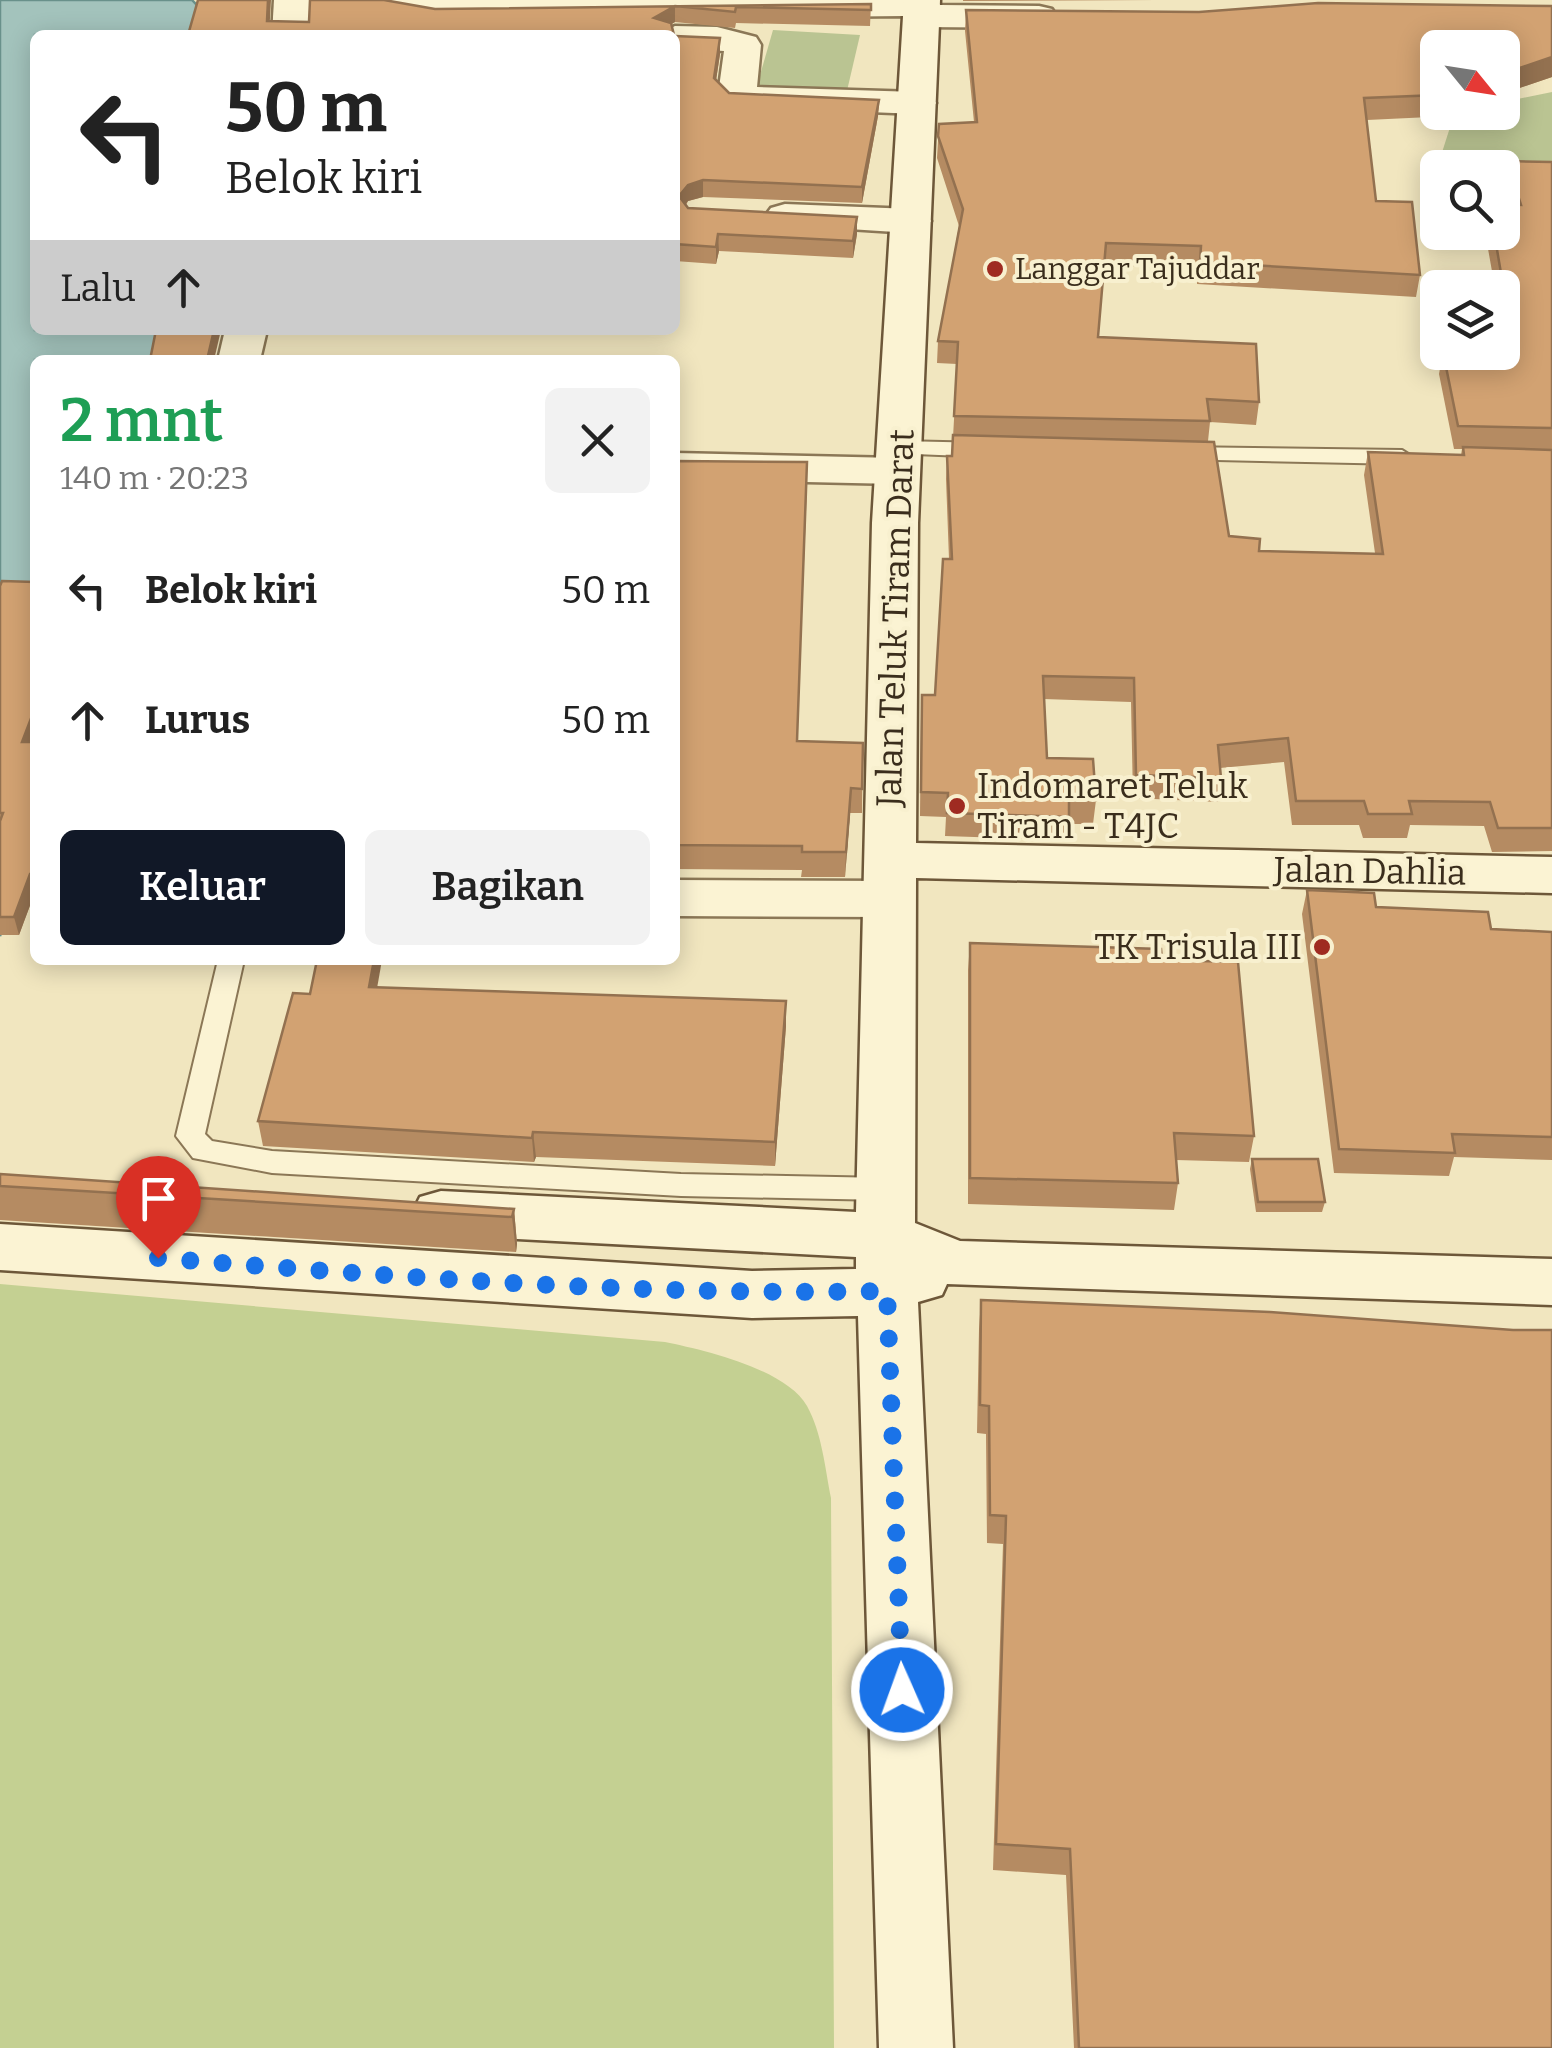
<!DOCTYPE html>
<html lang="id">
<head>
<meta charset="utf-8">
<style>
  :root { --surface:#fff; --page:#f2f2f2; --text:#222; --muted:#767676; --accent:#111827 }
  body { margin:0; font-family:Bitter,serif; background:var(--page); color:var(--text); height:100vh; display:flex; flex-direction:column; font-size:38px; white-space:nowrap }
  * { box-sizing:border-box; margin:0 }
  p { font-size:32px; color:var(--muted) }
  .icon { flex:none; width:55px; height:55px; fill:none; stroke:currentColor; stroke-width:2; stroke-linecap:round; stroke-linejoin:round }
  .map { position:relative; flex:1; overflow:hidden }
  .sheet { position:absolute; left:30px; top:355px; width:650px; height:610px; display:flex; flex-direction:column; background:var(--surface); border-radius:15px; box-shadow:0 5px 25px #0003 }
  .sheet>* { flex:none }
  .hud { position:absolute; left:30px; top:30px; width:650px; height:305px; border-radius:15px; box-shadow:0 5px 25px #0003; background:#fff; color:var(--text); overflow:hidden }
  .needle { width:65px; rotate:120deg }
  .fabs { position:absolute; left:1420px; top:30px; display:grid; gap:20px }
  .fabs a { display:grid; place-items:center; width:100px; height:100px; border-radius:15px; background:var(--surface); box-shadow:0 5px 25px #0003; font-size:50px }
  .pin { position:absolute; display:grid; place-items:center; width:85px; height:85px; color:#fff; margin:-102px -42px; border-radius:50% 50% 50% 0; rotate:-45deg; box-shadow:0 0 10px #0007 }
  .pin .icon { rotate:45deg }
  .me { position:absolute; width:110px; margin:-55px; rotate:358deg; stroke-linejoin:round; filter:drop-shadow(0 0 8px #0008) }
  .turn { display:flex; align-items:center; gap:35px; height:210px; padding:0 30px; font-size:45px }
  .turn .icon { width:130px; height:130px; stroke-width:2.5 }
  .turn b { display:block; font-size:70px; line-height:85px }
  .then { display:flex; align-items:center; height:95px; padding:0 30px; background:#0003; gap:20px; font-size:38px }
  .round { display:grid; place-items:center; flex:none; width:105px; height:105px; border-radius:15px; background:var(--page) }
  .summary { display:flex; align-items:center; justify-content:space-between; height:170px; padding:0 30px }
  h1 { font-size:60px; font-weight:600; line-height:75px; color:#1e9e55 }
  .action { display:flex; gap:20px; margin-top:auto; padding:20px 30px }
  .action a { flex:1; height:115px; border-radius:15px; background:var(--accent); color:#fff; font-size:40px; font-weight:600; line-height:115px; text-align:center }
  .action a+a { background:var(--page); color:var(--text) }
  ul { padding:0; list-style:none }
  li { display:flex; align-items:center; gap:30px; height:130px; padding:0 30px }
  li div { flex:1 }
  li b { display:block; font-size:38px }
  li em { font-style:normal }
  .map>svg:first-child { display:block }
  .green { fill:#c4d092 }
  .cemetery { fill:#bac492 }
  .water { fill:#a3c3bc; stroke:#69918b; stroke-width:2.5 }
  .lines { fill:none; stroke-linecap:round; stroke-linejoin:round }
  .lane-casing { stroke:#8b7756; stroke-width:4 }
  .street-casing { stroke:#8b7756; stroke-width:5 }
  .secondary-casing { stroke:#6d5739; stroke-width:5 }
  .lane { fill:#fbf3d3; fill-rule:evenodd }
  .street { fill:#fbf3d3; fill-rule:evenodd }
  .secondary { fill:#fbf3d3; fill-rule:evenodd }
  .wall { fill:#b58b62 }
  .shaded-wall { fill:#937150 }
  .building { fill:#d2a272; stroke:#937150; stroke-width:2.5 }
  .route { stroke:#1a73e8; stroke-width:18; stroke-dasharray:0 32.4 }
  .poi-dot { fill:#9f2b21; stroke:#f8f0cf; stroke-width:4 }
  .labels { text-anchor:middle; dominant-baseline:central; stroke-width:8; stroke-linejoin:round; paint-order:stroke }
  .far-poi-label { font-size:30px; fill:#3a2d1c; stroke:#f8f0cf; text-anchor:start }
  .street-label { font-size:35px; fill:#3a2d1c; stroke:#f8f0cf }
  .poi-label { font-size:35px; fill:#3a2d1c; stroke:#f8f0cf; text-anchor:start }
</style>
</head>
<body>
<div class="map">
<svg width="1552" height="2048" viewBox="0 0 1552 2048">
  <rect width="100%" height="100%" fill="#f1e6bf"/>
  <!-- green -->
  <path class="green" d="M 0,1284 L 665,1342 C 704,1350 786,1369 807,1406 C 822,1433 825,1468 831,1498 L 834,2048 L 0,2048 Z"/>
  <!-- cemetery -->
  <g class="cemetery">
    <path d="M 773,30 L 860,35 L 846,95 L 756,89 Z"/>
    <path d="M 1552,92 L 1552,175 L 1503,172 L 1502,168 L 1437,168 L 1453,118 L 1502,112 L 1503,102 Z"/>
  </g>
  <!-- water -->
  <path class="water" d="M 0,0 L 192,0 L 225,35 L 35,35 L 35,330 L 213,330 L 206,360 L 35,360 L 35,843 L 0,936 Z"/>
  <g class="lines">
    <defs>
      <g id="lane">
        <path d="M 899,441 L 987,443 L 998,450 L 987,457 L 891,453 L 888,448 Z"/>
        <path d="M 1180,447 L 1402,450 L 1413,457 L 1402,464 L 1172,459 L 1169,454 Z"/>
        <path d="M 218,960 L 244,960 L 205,1134 L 212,1141 L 272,1151 L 681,1174 L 885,1178 L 895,1181 L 900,1189 L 895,1197 L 885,1200 L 681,1196 L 272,1173 L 193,1158 L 176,1136 Z"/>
      </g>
      <g id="street">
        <path d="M 274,0 L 310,0 L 308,35 L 272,35 Z"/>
        <path d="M 356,0 L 936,0 L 940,5 L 1039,6 L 1052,9 L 1057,17 L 1052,25 L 1039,28 L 922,27 L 909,24 L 904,16 L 436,21 L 361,8 Z"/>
        <path d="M 675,26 L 717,27 L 756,37 L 761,45 L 757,87 L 917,92 L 930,95 L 936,103 L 930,111 L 917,114 L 729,106 L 718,95 L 724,51 L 675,48 L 675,35 L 658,35 Z"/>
        <path d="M 785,204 L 911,209 L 925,213 L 931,221 L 925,229 L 911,233 L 771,224 L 765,216 L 771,208 Z"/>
        <path d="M 225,330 L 267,330 L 260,360 L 218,360 Z"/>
        <path d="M 675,453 L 897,458 L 913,462 L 919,471 L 913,480 L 897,484 L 675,479 Z"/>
        <path d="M 675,880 L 887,881 L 906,886 L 913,899 L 906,912 L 887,917 L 675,916 Z"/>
      </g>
      <path id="secondary" d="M 904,0 L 940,0 L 918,523 L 916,843 L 1552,857 L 1552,893 L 916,878 L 915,1223 L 960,1241 L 1552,1259 L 1552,1305 L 947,1284 L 942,1295 L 918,1302 L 953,2048 L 879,2048 L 858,1316 L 752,1318 L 0,1270 L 0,1224 L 752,1271 L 856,1269 L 856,1257 L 441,1235 L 420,1229 L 412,1213 L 420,1197 L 441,1191 L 856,1212 L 872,523 Z"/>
    </defs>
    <!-- lane casing -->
    <use href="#lane" class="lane-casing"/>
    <!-- street casing -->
    <use href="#street" class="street-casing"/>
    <!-- secondary casing -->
    <use href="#secondary" class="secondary-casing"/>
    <!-- lane -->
    <use href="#lane" class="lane"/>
    <!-- street -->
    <use href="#street" class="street"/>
    <!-- secondary -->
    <use href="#secondary" class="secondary"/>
  </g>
  <!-- wall -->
  <g class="wall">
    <path d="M 963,0 L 1157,0 L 963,1 Z"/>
    <path d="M 871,4 L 870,26 L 736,23 L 735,28 L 675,22 L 671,24 L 270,21 L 309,22 L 435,9 Z"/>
    <path d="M 1552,5 L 1552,77 L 1502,94 L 1438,48 L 1438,112 L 1473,112 L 1472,115 L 1367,120 L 1376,201 L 1420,275 L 1416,297 L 1197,284 L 1198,269 L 1104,265 L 1098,337 L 1259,402 L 1256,425 L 1210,422 L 1208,441 L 1229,536 L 1259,551 L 1375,553 L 1364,475 L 1368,452 L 1461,455 L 1462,449 L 1454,449 L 1439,374 L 1443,352 L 1498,354 L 1498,352 L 1502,352 L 1502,288 L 1495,288 L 1485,232 L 1502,232 L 1510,205 L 1503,183 L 1507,161 L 1552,162 L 1552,851 L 1492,852 L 1484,826 L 1410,825 L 1407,838 L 1363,838 L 1359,825 L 1292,825 L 1284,762 L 1220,768 L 1221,778 L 1218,802 L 1133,798 L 1131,702 L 1044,699 L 1047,758 L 1096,800 L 1093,824 L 1069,824 L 1067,840 L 945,836 L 946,817 L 920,816 L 921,718 L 922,695 L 935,695 L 949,559 L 946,479 L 947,456 L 952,456 L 957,364 L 937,363 L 938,341 L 959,226 L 937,158 L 939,124 L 974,122 L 965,31 L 966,10 L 1199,12 Z"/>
    <path d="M 675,36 L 720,38 L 720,54 L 716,80 L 729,93 L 879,100 L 878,116 L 862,203 L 703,197 L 688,201 L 686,205 L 688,208 L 857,217 L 857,234 L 853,258 L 719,251 L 716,264 L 675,261 Z"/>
    <path d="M 675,461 L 807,486 L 797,741 L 863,743 L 862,813 L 850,813 L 845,877 L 801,877 L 802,870 L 675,869 Z"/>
    <path d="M 0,586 L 33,742 L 35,742 L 35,892 L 19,935 L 0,935 Z"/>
    <path d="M 1307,890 L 1376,907 L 1491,929 L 1552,932 L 1552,1160 L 1454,1157 L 1449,1176 L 1334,1173 L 1302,914 Z"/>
    <path d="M 970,943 L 1162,960 L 1254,1136 L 1249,1162 L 1176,1160 L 1178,1183 L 1174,1210 L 968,1204 L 968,970 Z"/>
    <path d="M 377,987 L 786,1001 L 786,1026 L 775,1166 L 536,1157 L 534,1162 L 263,1146 L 258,1121 L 310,994 Z"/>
    <path d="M 1252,1159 L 1325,1202 L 1322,1212 L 1256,1212 L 1250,1169 Z"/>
    <path d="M 0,1174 L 514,1209 L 517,1244 L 516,1252 L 0,1220 Z"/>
    <path d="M 981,1300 L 1552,2048 L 1074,2048 L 1066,1875 L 993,1870 L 1003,1544 L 987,1543 L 986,1434 L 977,1433 L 979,1329 Z"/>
  </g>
  <!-- shaded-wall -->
  <g class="shaded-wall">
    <path d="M 268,0 L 271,0 L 269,35 L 267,21 Z"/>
    <path d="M 675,6 L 675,22 L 654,34 L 654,18 Z"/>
    <path d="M 720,38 L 720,54 L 714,94 L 714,78 Z"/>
    <path d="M 1552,57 L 1552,77 L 1502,94 L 1502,74 Z"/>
    <path d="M 879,100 L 878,116 L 862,203 L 862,187 Z"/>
    <path d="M 703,180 L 703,197 L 688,201 L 679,213 L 679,196 L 688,185 Z"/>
    <path d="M 857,217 L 857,234 L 853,258 L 853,241 Z"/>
    <path d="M 718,234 L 719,251 L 716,264 L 716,247 Z"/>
    <path d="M 214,330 L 221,330 L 214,360 L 207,360 Z"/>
    <path d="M 35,708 L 35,737 L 26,759 L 22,742 Z"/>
    <path d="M 851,788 L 850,813 L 845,877 L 846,852 Z"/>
    <path d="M 30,874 L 35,892 L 19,935 L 14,917 Z"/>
    <path d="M 374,960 L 382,960 L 373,1011 L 369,987 Z"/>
    <path d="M 786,1001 L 786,1026 L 775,1166 L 775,1142 Z"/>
    <path d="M 533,1132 L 536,1157 L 534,1162 L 532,1138 Z"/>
    <path d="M 514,1209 L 517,1244 L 516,1252 L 512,1217 Z"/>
  </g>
  <!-- building -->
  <g class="building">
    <path d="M 198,0 L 268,0 L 267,21 L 309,22 L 310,0 L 384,0 L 435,9 L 871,4 L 871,10 L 736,7 L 735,12 L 675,6 L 654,18 L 671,23 L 674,35 L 188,35 Z"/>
    <path d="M 1318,3 L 1552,6 L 1552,57 L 1502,74 L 1502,48 L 1438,48 L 1438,95 L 1364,98 L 1376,201 L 1412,202 L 1420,275 L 1200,262 L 1201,246 L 1106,243 L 1098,337 L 1256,344 L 1259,402 L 1207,399 L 1210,421 L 954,416 L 958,342 L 938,341 L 963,209 L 938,136 L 939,124 L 977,122 L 966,10 L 1199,12 Z"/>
    <path d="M 675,36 L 720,38 L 714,78 L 729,93 L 879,100 L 862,187 L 703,180 L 688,185 L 679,196 L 688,208 L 857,217 L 853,241 L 718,234 L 716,247 L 675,244 Z"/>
    <path d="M 1507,161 L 1552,162 L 1552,428 L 1458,426 L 1443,352 L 1502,354 L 1502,352 L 1503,320 L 1509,320 L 1494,232 L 1502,232 L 1502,204 L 1521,205 Z"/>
    <path d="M 156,330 L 214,330 L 207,360 L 150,360 Z"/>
    <path d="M 953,435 L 1214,442 L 1229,536 L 1260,539 L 1259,551 L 1383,554 L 1368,452 L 1464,455 L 1463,447 L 1552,450 L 1552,828 L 1498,828 L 1490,802 L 1409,801 L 1412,814 L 1368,814 L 1364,801 L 1296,801 L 1288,738 L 1218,745 L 1221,778 L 1136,775 L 1134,678 L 1043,676 L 1047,758 L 1093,759 L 1096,800 L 1069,800 L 1069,817 L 947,813 L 948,793 L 921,792 L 922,695 L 935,695 L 943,559 L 952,559 L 947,456 L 952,456 Z"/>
    <path d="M 675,461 L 807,462 L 797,741 L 863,743 L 862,789 L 851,788 L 846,852 L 802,852 L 802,846 L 675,845 Z"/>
    <path d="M 2,581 L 35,582 L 35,708 L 22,742 L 35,742 L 35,874 L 30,874 L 14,917 L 0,917 L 0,821 L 3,813 L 0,813 L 0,586 Z"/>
    <path d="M 1307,890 L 1374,893 L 1376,907 L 1488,912 L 1491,929 L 1552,932 L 1552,1137 L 1452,1134 L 1455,1153 L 1339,1149 Z"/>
    <path d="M 970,943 L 1161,949 L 1162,960 L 1238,962 L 1254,1136 L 1174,1133 L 1178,1183 L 970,1178 Z"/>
    <path d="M 317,960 L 374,960 L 369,987 L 786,1001 L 775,1142 L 533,1132 L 532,1138 L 258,1121 L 293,993 L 310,994 Z"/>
    <path d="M 1252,1159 L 1318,1159 L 1325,1202 L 1258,1202 Z"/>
    <path d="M 0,1174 L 514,1209 L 512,1217 L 0,1186 Z"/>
    <path d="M 981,1300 L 1270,1312 L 1513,1330 L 1552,1330 L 1552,2048 L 1079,2048 L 1070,1849 L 996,1844 L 1006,1516 L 990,1515 L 989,1406 L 980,1405 Z"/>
  </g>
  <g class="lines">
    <!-- route -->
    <path class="route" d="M 158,1258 C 400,1277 643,1296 887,1291 L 902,1690"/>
  </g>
  <!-- markers -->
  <g class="poi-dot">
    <circle cx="995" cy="269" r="10"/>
    <circle cx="957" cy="806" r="10"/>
    <circle cx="1322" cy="947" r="10"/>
  </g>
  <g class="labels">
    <!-- far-poi labels -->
    <g class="far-poi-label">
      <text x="1015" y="269">Langgar Tajuddar</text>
    </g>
    <!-- street labels -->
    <g class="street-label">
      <text transform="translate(895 618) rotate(-88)">Jalan Teluk Tiram Darat</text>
      <text transform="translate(1370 871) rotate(1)">Jalan Dahlia</text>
    </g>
    <!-- poi labels -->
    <g class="poi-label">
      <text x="977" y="786">Indomaret Teluk<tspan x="977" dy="40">Tiram - T4JC</tspan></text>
      <text x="1302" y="947" text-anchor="end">TK Trisula III</text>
    </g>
  </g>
</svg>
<div class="fabs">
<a><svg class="needle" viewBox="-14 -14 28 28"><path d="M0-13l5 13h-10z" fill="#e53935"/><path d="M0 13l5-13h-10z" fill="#767676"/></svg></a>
<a><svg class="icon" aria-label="search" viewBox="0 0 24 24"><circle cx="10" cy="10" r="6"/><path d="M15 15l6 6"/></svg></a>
<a><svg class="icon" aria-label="layers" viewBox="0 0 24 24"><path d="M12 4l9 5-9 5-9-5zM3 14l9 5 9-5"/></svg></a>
</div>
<div class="pin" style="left:158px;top:1258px;background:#d93025"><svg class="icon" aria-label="arrive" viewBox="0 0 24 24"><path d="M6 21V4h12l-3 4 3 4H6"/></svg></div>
<svg class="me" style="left:902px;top:1690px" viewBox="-20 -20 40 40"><circle r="17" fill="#1a73e8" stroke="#fff" stroke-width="3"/><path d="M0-11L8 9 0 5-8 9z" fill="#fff"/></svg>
<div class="hud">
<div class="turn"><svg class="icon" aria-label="left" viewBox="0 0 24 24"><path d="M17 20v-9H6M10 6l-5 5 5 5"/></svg><div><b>50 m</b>Belok kiri</div></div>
<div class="then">Lalu<svg class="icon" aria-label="ahead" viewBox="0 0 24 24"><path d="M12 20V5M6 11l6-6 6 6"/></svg></div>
</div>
<section class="sheet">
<div class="summary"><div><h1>2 mnt</h1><p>140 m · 20:23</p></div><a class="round"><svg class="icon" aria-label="close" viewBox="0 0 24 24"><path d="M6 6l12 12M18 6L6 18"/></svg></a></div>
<ul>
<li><svg class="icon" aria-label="left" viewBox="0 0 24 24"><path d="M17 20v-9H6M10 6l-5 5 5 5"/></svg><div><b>Belok kiri</b></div><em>50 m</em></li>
<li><svg class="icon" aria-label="ahead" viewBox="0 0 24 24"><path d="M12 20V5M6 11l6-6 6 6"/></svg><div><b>Lurus</b></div><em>50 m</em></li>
</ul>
<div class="action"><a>Keluar</a><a>Bagikan</a></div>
</section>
</div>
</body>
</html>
